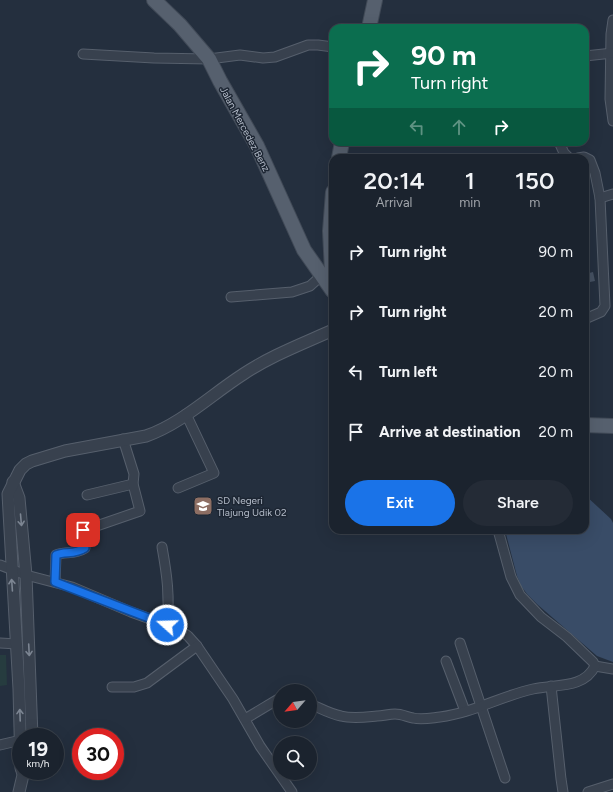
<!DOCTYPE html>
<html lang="en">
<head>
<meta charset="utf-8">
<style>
  :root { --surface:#1b232e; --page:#242b36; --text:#f1f3f6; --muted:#a0a4aa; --line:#39404a; --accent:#1a73e8 }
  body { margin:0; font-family:Figtree,sans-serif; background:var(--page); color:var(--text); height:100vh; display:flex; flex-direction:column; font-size:15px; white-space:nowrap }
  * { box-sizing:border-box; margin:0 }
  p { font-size:13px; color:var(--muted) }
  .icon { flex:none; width:22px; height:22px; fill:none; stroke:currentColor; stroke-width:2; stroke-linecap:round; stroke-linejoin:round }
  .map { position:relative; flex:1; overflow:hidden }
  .details { position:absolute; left:329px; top:154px; width:260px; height:380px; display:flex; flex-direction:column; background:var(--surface); border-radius:12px; box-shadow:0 4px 16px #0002,0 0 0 1px var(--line) }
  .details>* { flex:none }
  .top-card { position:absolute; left:329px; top:24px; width:260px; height:122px; border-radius:12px; box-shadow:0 4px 16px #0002,0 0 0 1px var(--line); background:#0b6e4f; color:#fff; overflow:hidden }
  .needle { width:26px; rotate:242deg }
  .buttons { position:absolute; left:273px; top:684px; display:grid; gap:8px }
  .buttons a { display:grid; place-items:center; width:44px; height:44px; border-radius:50%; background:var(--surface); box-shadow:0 4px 16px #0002,0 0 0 1px var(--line); font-size:20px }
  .speed { position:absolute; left:12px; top:728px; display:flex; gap:8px; font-size:20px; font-weight:700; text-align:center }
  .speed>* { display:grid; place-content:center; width:52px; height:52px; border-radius:50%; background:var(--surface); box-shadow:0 4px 16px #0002,0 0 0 1px var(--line); line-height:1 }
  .speed small { font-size:10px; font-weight:400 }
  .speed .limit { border:6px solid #d22; background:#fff; color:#111 }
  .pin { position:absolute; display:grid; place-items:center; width:34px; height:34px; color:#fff; margin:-17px; border-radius:8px; box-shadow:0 2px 6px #0006 }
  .me { position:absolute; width:44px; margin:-22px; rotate:290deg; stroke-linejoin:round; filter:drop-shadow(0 0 3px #0008) }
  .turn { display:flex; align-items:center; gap:14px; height:84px; padding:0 16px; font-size:18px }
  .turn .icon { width:52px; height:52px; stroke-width:2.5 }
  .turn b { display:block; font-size:28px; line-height:34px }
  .lanes { display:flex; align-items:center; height:38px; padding:0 16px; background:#0003; justify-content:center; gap:20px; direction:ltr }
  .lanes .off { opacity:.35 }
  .eta { display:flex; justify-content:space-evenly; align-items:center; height:68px; text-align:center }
  .eta b { font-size:24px; font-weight:600; line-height:28px }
  .button { display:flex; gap:8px; margin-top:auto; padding:8px 16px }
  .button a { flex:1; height:46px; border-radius:24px; background:var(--accent); color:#fff; font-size:16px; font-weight:600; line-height:46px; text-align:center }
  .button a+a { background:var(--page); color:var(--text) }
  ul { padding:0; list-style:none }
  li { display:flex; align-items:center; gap:12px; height:60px; padding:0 16px }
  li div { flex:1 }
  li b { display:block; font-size:15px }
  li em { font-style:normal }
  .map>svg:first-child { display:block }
  .green { fill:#263c3f }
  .water { fill:#394c67 }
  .building { fill:#455162 }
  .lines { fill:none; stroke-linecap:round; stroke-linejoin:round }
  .minor-casing { stroke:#565f6c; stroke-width:11 }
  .tertiary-casing { stroke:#565f6c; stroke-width:13 }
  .primary-casing { stroke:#414a57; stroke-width:16 }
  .minor { stroke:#38414e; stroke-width:9 }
  .tertiary { stroke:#38414e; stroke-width:11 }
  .primary { stroke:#56606e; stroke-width:14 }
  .oneway { stroke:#7c8592 }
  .route-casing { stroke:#114b97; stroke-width:10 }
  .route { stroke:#1a73e8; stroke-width:7 }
  .labels { text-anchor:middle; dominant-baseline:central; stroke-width:3; stroke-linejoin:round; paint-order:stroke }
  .street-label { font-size:10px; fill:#b4bcc9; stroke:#1d2633 }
  .poi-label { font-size:10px; fill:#b4bcc9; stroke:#1d2633; text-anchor:start }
</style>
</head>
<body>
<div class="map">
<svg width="613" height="792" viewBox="0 0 613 792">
  <rect width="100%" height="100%" fill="#242f3e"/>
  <!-- green -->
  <path class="green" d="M 0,655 L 6,655 L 7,685 L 0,686 Z"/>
  <!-- water -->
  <path class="water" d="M 585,495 L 611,519 L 613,523 L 613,662 L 597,656 L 538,605 L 527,594 L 521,586 L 517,576 L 505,530 L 585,530 Z"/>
  <!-- building -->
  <path class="building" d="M 593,272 L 595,281 L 585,283 L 585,274 Z"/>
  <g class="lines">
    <defs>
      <g id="minor">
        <path d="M 613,20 L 611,34 L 610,99 L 613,121"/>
        <path d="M 83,54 L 154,58 L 209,59 L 240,55 L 263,58 L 275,57 L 308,45 L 318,45 L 333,47"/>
        <path d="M 585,56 L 613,53"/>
        <path d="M 559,142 L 564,153 L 569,158"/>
        <path d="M 578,158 L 584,157 L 590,160 L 595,173 L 600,198 L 605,306 L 601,312 L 585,319"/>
        <path d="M 600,198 L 613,194"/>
        <path d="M 231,297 L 292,292 L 310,286 L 321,276"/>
        <path d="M 178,488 L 214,473 L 186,414"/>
        <path d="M 87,495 L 133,484"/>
        <path d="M 162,547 C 167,575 170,597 167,625"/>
        <path d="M 0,565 L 26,575 L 72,587 L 131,612 L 167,625 L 178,629 L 188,636 L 197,646 L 233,699 L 260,746 L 292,792"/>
        <path d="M 55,582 L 56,555 C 65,551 74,555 85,548 L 81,533 L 82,531 L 140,511 L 133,484 L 134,474 L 123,439"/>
        <path d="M 0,643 L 17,644"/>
        <path d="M 460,643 L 505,778"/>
        <path d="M 446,661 L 465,711"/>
        <path d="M 595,666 L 613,669"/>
        <path d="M 551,686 L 561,779 L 563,792"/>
        <path d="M 112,687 L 134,687 L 147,683 L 197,646"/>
        <path d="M 310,704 C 320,708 330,714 341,716 C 353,719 366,717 377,716 C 383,716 389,714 395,714 C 402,714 407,717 413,718 C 422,720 431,718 440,717 C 473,713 501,696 533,689 C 555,684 584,689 595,666 L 593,662 L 567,637 L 541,617 L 520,595 L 511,577 L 498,530"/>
        <path d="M 245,719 L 280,698"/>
        <path d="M 0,745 L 21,740"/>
        <path d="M 588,792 L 613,784"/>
      </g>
      <g id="tertiary">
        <path d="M 13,482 L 19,498 L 26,575 L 32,737"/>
        <path d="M 21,768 L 19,689 L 8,494 L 20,470 L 26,464 L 32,461 L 65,451 L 146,436 C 181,424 211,395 242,375 C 270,356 302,344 333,330"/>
        <path d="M 19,792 L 23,775 L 22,771"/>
      </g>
      <g id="primary">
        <path d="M 154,0 L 180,25 L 209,59 L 220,81 L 257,146 L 304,250 L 332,290"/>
        <path d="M 369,28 L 375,0"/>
        <path d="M 339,158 L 342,142"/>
        <path d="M 333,291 L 330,231 L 333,192"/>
        <path d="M 585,425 L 613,426"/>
      </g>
    </defs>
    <!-- minor casing -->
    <use href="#minor" class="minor-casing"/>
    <!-- tertiary casing -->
    <use href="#tertiary" class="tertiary-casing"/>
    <!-- primary casing -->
    <use href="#primary" class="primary-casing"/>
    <!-- minor -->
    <use href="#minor" class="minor"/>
    <!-- tertiary -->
    <use href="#tertiary" class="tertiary"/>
    <!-- primary -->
    <use href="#primary" class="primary"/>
  </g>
  <!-- one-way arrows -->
  <defs><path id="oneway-shaft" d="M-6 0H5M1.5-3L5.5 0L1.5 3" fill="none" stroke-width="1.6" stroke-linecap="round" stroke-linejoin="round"/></defs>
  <g class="oneway">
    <use href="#oneway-shaft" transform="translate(21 520) rotate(85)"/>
    <use href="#oneway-shaft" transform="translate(12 585) rotate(-94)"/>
    <use href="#oneway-shaft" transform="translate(29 650) rotate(87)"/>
    <use href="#oneway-shaft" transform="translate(20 715) rotate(-92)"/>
  </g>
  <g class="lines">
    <defs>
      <path id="route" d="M 83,530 L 81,533 L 85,548 C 74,555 65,551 56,555 L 55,582 L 167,625"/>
    </defs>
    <!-- route casing -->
    <use href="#route" class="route-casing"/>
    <!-- route -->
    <use href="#route" class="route"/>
  </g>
  <!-- icons -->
  <defs>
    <symbol id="school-square" viewBox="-11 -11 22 22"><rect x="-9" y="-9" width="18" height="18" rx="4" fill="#8d6e63" stroke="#1d2633"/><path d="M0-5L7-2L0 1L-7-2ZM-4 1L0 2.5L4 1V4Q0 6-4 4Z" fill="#fff"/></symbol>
  </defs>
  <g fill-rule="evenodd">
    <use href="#school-square" x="192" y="495" width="22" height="22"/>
  </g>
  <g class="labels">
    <!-- street labels -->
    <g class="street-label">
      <text transform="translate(245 129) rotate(62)">Jalan Mercedez Benz</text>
    </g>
    <!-- poi labels -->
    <g class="poi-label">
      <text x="217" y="500">SD Negeri<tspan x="217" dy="12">Tlajung Udik 02</tspan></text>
    </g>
  </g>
</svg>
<div class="buttons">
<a><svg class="needle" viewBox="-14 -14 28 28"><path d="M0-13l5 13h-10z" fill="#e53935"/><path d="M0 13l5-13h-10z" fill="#a0a4aa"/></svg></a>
<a><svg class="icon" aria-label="search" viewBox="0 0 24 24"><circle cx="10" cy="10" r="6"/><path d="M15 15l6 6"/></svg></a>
</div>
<div class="speed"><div>19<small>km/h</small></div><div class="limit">30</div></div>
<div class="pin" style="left:83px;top:530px;background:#d93025"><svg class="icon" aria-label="arrive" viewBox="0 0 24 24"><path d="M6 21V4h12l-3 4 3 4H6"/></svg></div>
<svg class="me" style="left:167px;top:625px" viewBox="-20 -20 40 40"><circle r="17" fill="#1a73e8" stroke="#fff" stroke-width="3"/><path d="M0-11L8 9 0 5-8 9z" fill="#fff"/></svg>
<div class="top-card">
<div class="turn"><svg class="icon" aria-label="right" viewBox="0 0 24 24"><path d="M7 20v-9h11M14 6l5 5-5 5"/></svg><div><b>90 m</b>Turn right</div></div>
<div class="lanes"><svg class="icon off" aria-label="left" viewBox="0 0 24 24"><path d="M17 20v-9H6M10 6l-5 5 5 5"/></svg><svg class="icon off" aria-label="ahead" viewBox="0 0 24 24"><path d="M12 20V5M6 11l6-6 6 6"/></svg><svg class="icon" aria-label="right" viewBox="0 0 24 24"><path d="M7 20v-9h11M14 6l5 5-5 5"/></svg></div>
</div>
<section class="details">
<div class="eta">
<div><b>20:14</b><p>Arrival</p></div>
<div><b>1</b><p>min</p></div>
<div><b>150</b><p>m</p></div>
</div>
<ul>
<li><svg class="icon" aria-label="right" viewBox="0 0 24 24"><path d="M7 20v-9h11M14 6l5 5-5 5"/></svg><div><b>Turn right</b></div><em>90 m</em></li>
<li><svg class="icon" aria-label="right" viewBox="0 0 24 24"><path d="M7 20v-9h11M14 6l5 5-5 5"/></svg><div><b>Turn right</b></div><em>20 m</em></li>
<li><svg class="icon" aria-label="left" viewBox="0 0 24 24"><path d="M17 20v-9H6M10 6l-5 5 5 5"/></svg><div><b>Turn left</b></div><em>20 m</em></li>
<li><svg class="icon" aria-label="arrive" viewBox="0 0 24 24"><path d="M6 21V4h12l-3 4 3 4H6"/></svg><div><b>Arrive at destination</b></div><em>20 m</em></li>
</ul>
<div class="button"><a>Exit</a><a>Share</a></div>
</section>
</div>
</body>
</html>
